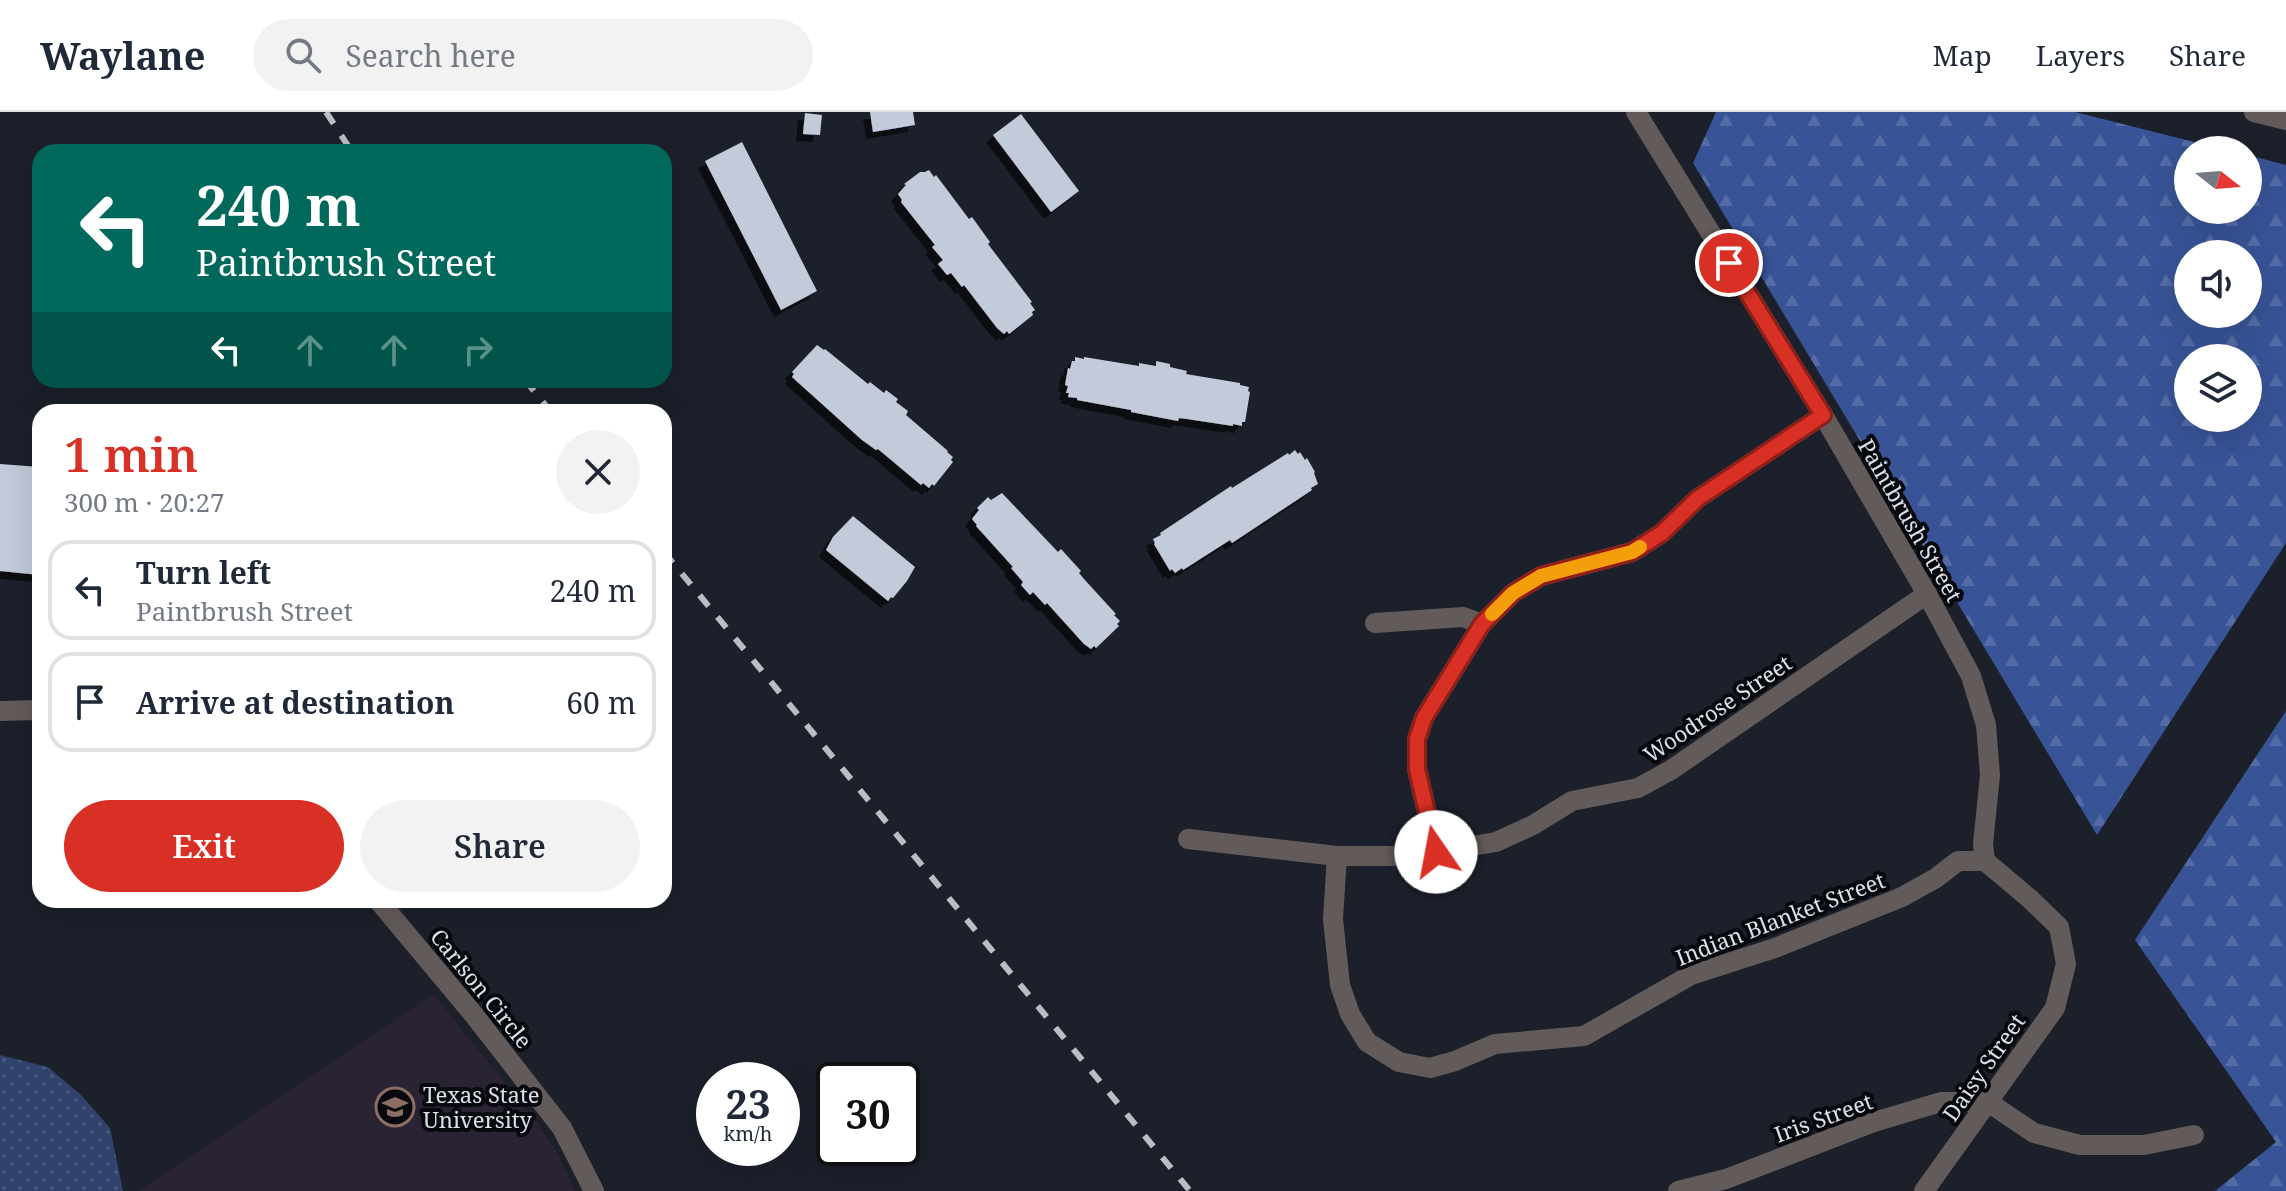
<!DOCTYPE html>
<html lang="en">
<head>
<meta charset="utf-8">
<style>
  :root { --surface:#fff; --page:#f2f2f3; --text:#1f2937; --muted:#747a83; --line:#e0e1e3; --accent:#d93025 }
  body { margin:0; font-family:"Noto Serif",serif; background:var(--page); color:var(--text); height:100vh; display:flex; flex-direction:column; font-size:30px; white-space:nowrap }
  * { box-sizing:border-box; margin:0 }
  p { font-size:26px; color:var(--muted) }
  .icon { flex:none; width:44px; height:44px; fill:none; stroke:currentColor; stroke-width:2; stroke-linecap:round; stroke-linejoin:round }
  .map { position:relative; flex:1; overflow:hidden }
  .sheet { position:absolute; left:32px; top:292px; width:640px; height:504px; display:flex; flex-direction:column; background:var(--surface); border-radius:24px; box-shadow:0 8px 32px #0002 }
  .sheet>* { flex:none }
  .banner { position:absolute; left:32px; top:32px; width:640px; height:244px; border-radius:24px; box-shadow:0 8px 32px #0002; background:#00695c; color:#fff; overflow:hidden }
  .needle { width:52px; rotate:107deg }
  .buttons { position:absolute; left:2174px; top:24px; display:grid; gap:16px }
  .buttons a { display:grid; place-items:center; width:88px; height:88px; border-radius:50%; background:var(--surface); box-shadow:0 8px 32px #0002; font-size:40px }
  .speed { position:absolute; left:696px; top:950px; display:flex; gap:16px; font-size:40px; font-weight:700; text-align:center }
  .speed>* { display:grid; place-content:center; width:104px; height:104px; border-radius:50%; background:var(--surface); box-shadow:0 8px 32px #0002; line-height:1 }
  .speed small { font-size:20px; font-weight:400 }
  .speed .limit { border:4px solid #111; border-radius:12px; background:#fff; color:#111 }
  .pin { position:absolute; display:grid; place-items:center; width:68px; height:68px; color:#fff; margin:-34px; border:4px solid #fff; border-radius:50%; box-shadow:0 2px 8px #0007 }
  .me { position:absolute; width:88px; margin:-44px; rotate:348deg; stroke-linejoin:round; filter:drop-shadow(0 0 6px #0008) }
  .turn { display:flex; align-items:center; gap:28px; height:168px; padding:0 32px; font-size:36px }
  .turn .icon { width:104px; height:104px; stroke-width:2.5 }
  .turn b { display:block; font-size:56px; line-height:68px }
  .lanes { display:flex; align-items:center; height:76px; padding:0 32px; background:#0003; justify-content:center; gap:40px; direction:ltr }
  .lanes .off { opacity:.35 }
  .round { display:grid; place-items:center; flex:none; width:84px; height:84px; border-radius:42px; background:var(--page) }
  .head { display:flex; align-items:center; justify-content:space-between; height:136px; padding:0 32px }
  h1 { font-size:48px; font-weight:600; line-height:60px; color:var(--accent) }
  .button { display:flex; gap:16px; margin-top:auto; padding:16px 32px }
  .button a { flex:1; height:92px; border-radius:48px; background:var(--accent); color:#fff; font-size:32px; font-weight:600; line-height:92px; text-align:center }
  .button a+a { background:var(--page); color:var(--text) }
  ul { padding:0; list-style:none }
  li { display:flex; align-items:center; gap:24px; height:100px; margin:0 16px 12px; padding:0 16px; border:4px solid var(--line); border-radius:24px }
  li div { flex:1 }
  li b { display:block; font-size:30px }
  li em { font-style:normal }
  header { display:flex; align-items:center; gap:48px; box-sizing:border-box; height:112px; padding:0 40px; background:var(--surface); border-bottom:2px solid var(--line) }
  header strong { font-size:38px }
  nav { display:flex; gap:44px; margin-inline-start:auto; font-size:28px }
  .search { width:560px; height:72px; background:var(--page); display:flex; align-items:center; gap:20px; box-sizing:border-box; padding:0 28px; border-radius:44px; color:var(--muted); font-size:30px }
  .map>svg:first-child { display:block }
  .education { fill:#292333 }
  .forest { fill:url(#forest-firs); fill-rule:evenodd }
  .park { fill:url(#park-dots) }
  .building { fill:#c3cad9; filter:url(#shadow) }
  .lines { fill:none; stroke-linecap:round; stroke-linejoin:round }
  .minor { stroke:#635b5a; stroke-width:20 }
  .rail { stroke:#b9bdc6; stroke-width:6; stroke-dasharray:14 14; stroke-linecap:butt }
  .route-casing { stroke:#8d1f18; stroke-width:20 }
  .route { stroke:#d93025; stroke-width:14 }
  .slow { stroke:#f59e0b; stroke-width:14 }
  .labels { text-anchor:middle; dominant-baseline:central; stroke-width:8; stroke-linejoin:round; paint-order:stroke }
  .street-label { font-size:22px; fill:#dce0e8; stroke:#07090e }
  .poi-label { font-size:22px; fill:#dce0e8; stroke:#07090e; text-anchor:start }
</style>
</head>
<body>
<header>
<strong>Waylane</strong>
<div class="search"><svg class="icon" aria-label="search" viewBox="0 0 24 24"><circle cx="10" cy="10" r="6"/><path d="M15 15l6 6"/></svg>Search here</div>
<nav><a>Map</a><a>Layers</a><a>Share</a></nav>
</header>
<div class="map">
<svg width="2286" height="1079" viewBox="0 0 2286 1079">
  <defs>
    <pattern id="forest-firs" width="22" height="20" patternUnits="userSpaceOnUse" patternTransform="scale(2)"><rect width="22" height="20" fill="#385396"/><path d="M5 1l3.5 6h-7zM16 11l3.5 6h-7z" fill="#546ba5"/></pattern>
    <pattern id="park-dots" width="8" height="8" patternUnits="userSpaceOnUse" patternTransform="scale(2)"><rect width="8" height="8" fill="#31436d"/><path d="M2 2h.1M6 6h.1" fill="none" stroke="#4e5e82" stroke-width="1.8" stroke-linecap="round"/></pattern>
    <filter id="shadow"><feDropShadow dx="-7" dy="7" stdDeviation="0" flood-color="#0009"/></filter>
  </defs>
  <rect width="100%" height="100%" fill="#1b202b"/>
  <!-- education -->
  <path class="education" d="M 433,882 L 536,1009 L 555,1037 L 575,1079 L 139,1079 Z"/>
  <!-- forest -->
  <g class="forest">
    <path d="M 1716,0 L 2075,0 L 2226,38 L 2188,38 L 2188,98 L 2248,98 L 2248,43 L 2286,53 L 2286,431 L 2097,723 L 1693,51 ZM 2188,142 L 2248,142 L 2248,202 L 2188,202 ZM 2188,246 L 2248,246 L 2248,306 L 2188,306 Z"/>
    <path d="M 2286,599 L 2286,1079 L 2215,1079 L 2276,1030 L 2135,828 Z"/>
  </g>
  <!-- park -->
  <path class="park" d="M 0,943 L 48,955 L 81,983 L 110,1016 L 123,1079 L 0,1079 Z"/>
  <!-- building -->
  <g class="building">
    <path d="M 870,0 L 913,0 L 915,13 L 873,20 Z"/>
    <path d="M 805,1 L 822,3 L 820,23 L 803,22 Z"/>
    <path d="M 1021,2 L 1079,79 L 1051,100 L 993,23 Z"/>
    <path d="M 742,30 L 817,179 L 781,198 L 705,49 Z"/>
    <path d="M 929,58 L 934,65 L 936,63 L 969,107 L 972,105 L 990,130 L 988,132 L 1032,190 L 1030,191 L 1035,198 L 1032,200 L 1033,203 L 1009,222 L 1007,219 L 1004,222 L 997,216 L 964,173 L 962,175 L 951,161 L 947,163 L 938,152 L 943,148 L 932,135 L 935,133 L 901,90 L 902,88 L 898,82 L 906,73 L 904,72 L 920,60 L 925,60 Z"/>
    <path d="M 817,233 L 824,238 L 825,237 L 868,272 L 870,270 L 884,281 L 886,278 L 898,287 L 896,290 L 908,299 L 906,303 L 948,339 L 947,340 L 953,345 L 951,348 L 953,350 L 934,374 L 932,372 L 929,376 L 923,371 L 921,373 L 878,337 L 876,338 L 862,328 L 792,265 L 794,262 L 792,260 Z"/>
    <path d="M 1075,245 L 1084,247 L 1084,245 L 1139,254 L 1139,251 L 1156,254 L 1156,249 L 1170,252 L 1170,255 L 1187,259 L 1186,262 L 1240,271 L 1240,273 L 1249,275 L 1248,279 L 1250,280 L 1245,310 L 1242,310 L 1242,314 L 1233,312 L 1233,314 L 1187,307 L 1179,306 L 1178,309 L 1131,300 L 1131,298 L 1077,288 L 1077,286 L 1068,285 L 1069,281 L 1066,281 L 1068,274 L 1065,273 L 1068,256 L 1070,257 L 1072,249 L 1075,249 Z"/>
    <path d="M 1295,338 L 1298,342 L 1300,340 L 1305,348 L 1307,346 L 1315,360 L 1314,361 L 1318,372 L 1311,376 L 1312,378 L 1232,431 L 1230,428 L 1183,458 L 1182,456 L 1175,461 L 1172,457 L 1170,459 L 1154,432 L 1155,431 L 1153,427 L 1161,423 L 1160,421 L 1231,374 L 1232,376 L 1288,341 L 1289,343 Z"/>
    <path d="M 0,352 L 40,355 L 40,463 L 0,459 Z"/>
    <path d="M 1002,381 L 1058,440 L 1061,437 L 1081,459 L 1079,461 L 1084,467 L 1116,502 L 1114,503 L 1120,509 L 1117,512 L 1119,514 L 1096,536 L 1094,534 L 1091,537 L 1084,532 L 1047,491 L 1045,493 L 1033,480 L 1030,483 L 1021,473 L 1023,470 L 1011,456 L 1013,455 L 976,414 L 977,413 L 972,407 L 979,398 L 977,396 L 988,385 L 991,388 Z"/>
    <path d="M 853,404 L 915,455 L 907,469 L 893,486 L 891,485 L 888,489 L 826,438 L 833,425 Z"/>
  </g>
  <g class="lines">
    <!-- minor -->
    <g class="minor">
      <path d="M 1636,0 L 1823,303 L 1927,482 L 1971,564 L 1986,613 L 1990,663 L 1983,732 L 1985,749 L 2029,786 L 2059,815 L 2066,852 L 2055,896 L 1924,1079"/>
      <path d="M 2254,0 L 2286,8"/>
      <path d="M 1375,511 L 1463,505 L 1482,512"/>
      <path d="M 0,599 L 40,598"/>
      <path d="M 1188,727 L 1337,744 L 1398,744 L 1436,740 L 1496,730 L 1533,713 L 1572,689 L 1638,676 L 1671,658 L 1927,482"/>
      <path d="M 1436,740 L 1417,657 L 1417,627 L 1424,606 L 1482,512 L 1513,481 L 1541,464 L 1632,440 L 1662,421 L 1697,387 L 1823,303"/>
      <path d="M 1337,744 L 1333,807 L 1340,873 L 1350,902 L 1367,930 L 1399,950 L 1430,956 L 1455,949 L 1495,932 L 1584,924 L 1691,863 L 1775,836 L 1902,785 L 1936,766 L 1958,749 L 1985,749"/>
      <path d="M 378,788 L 474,903 L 562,1016 L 594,1079"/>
      <path d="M 1678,1079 L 1726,1067 L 1874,1010 L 1941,990 L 1988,990 L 2034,1021 L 2080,1033 L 2144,1033 L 2194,1023"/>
    </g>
    <!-- rail -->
    <g class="rail">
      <path d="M 326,0 L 352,40"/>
      <path d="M 525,268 L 551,300"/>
      <path d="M 664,440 L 1190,1079"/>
    </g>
  </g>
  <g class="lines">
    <defs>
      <path id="route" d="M 1436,740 L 1417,657 L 1417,627 L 1424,606 L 1482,512 L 1513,481 L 1541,464 L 1632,440 L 1662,421 L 1697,387 L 1823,303 L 1729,151"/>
    </defs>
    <!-- route casing -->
    <use href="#route" class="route-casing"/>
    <!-- route -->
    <use href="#route" class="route"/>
    <!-- slow -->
    <path class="slow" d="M 1492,502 L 1513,481 L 1541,464 L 1632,440 L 1640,435"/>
  </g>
  <!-- icons -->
  <defs>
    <symbol id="university-ring" viewBox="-11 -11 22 22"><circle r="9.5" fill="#07090e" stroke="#8d6e63" stroke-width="1.5"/><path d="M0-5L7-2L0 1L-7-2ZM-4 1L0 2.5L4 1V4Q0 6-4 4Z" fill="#8d6e63"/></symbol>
  </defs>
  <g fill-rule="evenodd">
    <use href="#university-ring" x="373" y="973" width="44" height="44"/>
  </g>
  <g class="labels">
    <!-- street labels -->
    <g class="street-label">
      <text transform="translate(1911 408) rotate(60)">Paintbrush Street</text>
      <text transform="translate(1717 596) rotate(-34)">Woodrose Street</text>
      <text transform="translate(1780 806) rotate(-21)">Indian Blanket Street</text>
      <text transform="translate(482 876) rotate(51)">Carlson Circle</text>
      <text transform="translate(1983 955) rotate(-55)">Daisy Street</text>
      <text transform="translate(1823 1005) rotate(-20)">Iris Street</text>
    </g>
    <!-- poi labels -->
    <g class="poi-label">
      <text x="423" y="982">Texas State<tspan x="423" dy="25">University</tspan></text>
    </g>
  </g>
</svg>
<div class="buttons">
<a><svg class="needle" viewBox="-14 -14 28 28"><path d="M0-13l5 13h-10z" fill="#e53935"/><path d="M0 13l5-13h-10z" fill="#747a83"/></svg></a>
<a><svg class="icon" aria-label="sound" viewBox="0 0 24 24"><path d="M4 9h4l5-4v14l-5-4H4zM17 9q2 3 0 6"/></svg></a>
<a><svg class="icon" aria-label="layers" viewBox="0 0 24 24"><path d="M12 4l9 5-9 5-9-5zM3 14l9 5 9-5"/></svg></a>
</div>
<div class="speed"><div>23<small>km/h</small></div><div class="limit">30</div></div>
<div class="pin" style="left:1729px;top:151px;background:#d93025"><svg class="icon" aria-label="arrive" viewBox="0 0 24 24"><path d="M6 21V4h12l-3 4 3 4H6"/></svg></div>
<svg class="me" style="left:1436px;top:740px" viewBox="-20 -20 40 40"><circle r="19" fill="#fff"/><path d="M0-13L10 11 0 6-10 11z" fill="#d93025"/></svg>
<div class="banner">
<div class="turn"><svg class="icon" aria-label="left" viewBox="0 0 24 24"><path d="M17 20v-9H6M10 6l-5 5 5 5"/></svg><div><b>240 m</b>Paintbrush Street</div></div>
<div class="lanes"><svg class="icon" aria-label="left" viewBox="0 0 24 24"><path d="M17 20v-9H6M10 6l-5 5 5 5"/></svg><svg class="icon off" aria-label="ahead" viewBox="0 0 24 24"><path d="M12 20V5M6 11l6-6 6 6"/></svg><svg class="icon off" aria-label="ahead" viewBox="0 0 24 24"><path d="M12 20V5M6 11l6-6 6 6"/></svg><svg class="icon off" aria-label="right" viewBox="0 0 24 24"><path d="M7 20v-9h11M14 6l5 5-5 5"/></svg></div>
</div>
<section class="sheet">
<div class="head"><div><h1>1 min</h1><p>300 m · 20:27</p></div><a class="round"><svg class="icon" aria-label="close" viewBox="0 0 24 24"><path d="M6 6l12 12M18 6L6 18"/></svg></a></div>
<ul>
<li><svg class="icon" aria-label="left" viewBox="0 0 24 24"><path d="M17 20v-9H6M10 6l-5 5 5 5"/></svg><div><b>Turn left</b><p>Paintbrush Street</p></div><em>240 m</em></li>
<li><svg class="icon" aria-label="arrive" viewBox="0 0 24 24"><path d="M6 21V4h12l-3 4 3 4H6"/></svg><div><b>Arrive at destination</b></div><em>60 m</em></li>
</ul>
<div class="button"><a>Exit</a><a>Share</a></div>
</section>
</div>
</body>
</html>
